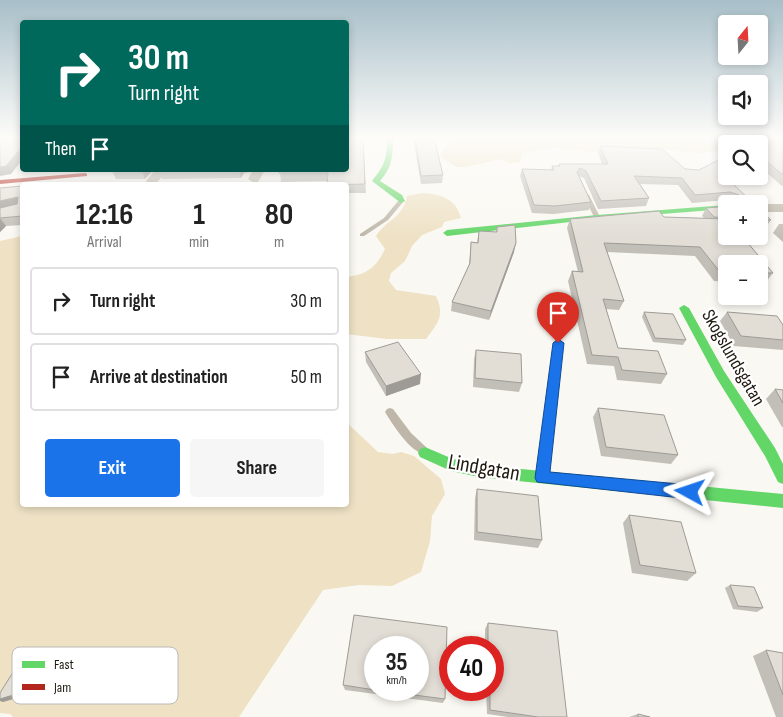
<!DOCTYPE html>
<html lang="en">
<head>
<meta charset="utf-8">
<style>
  :root { --surface:#fff; --page:#f6f6f6; --text:#222; --muted:#767676; --line:#e0e0e0; --accent:#1a73e8 }
  body { margin:0; font-family:"Sofia Sans Condensed",sans-serif; background:var(--page); color:var(--text); height:100vh; display:flex; flex-direction:column; font-size:19px; white-space:nowrap }
  * { box-sizing:border-box; margin:0 }
  p { font-size:16px; color:var(--muted) }
  .icon { flex:none; width:28px; height:28px; fill:none; stroke:currentColor; stroke-width:2; stroke-linecap:round; stroke-linejoin:round }
  .map { position:relative; flex:1; overflow:hidden }
  .details { position:absolute; left:20px; top:182px; width:329px; height:325px; display:flex; flex-direction:column; background:var(--surface); border-radius:5px; box-shadow:0 2px 8px #0003 }
  .details>* { flex:none }
  .top-card { position:absolute; left:20px; top:20px; width:329px; height:152px; border-radius:5px; box-shadow:0 2px 8px #0003; background:#00695c; color:#fff; overflow:hidden }
  .needle { width:32px; rotate:18deg }
  .fabs { position:absolute; left:718px; top:15px; display:grid; gap:10px }
  .fabs a { display:grid; place-items:center; width:50px; height:50px; border-radius:5px; background:var(--surface); box-shadow:0 2px 8px #0003; font-size:25px }
  .speed { position:absolute; left:364px; top:636px; display:flex; gap:10px; font-size:25px; font-weight:700; text-align:center }
  .speed>* { display:grid; place-content:center; width:65px; height:65px; border-radius:50%; background:var(--surface); box-shadow:0 2px 8px #0003; line-height:1 }
  .speed small { font-size:12px; font-weight:400 }
  .speed .limit { border:8px solid #d22; background:#fff; color:#111 }
  .pin { position:absolute; display:grid; place-items:center; width:42px; height:42px; color:#fff; margin:-51px -21px; border-radius:50% 50% 50% 0; rotate:-45deg; box-shadow:0 0 5px #0007 }
  .pin .icon { rotate:45deg }
  .me { position:absolute; width:55px; margin:-28px; rotate:275deg; stroke-linejoin:round; filter:drop-shadow(0 0 4px #0008) }
  .turn { display:flex; align-items:center; gap:18px; height:105px; padding:0 25px; font-size:22px }
  .turn .icon { width:65px; height:65px; stroke-width:2.5 }
  .turn b { display:block; font-size:35px; line-height:42px }
  .then { display:flex; align-items:center; height:48px; padding:0 25px; background:#0003; gap:10px; font-size:19px }
  .eta { display:flex; justify-content:space-evenly; align-items:center; height:85px; text-align:center }
  .eta b { font-size:30px; font-weight:700; line-height:35px }
  .primary-button { display:flex; gap:10px; margin-top:auto; padding:10px 25px }
  .primary-button a { flex:1; height:58px; border-radius:5px; background:var(--accent); color:#fff; font-size:20px; font-weight:700; line-height:58px; text-align:center }
  .primary-button a+a { background:var(--page); color:var(--text) }
  ul { padding:0; list-style:none }
  li { display:flex; align-items:center; gap:15px; height:68px; margin:0 10px 8px; padding:0 15px; border:2px solid var(--line); border-radius:5px }
  li div { flex:1 }
  li b { display:block; font-size:19px }
  li em { font-style:normal }
  .map>svg:first-child { display:block }
  .green { fill:#eee1c4 }
  .lines { fill:none; stroke-linecap:round; stroke-linejoin:round }
  .lane { fill:#beb7a9; fill-rule:evenodd }
  .street { fill:#beb7a9; fill-rule:evenodd }
  .fast { fill:#63d668; fill-rule:evenodd }
  .jam { fill:#b3261e; fill-rule:evenodd }
  .wall { fill:#c2bfb8 }
  .shaded-wall { fill:#9e9b96 }
  .building { fill:#e2ded6; stroke:#9e9b96 }
  .route { fill:#1a73e8; stroke:#114b97 }
  .labels { text-anchor:middle; dominant-baseline:central; stroke-width:4.5; stroke-linejoin:round; paint-order:stroke }
  .street-label { font-size:19px; fill:#1f1a10; stroke:#fff }
  .near-street-label { font-size:22px; fill:#1f1a10; stroke:#fff }
  .key { fill:#fff; stroke:#bcbab7; stroke-width:1 }
  .key-label { font-size:14px; fill:#1f1a10 }
</style>
</head>
<body>
<div class="map">
<svg width="783" height="717" viewBox="0 0 783 717">
  <rect width="100%" height="100%" fill="#faf8f2"/>
  <!-- green -->
  <g class="green">
    <path d="M 453,138 L 731,138 L 736,144 L 726,144 L 726,150 L 698,153 L 644,147 L 592,152 L 553,148 L 522,153 L 520,162 L 509,163 L 501,159 L 466,167 L 456,167 L 442,158 L 441,153 Z"/>
    <path d="M 422,193 C 440,194 456,198 461,218 L 444,222 L 442,227 L 422,235 L 412,246 L 405,261 L 391,273 L 389,281 L 396,290 L 436,296 C 445,316 438,323 426,339 L 387,339 L 346,334 L 346,277 C 366,275 376,268 385,249 L 376,236 C 387,219 403,218 407,196 Z"/>
    <path d="M 22,236 L 22,505 L 346,505 L 346,422 L 378,452 L 393,454 L 401,452 L 414,456 L 441,479 L 445,494 L 432,516 L 430,541 L 421,572 L 392,586 L 359,585 L 323,590 L 239,717 L 13,717 L 10,714 L 0,713 L 0,241 Z"/>
  </g>
  <g class="lines">
    <!-- lane -->
    <g class="lane">
      <path d="M 584,194 L 589,195 L 600,217 L 599,218 L 594,217 L 583,195 Z"/>
      <path d="M 399,200 L 404,201 L 388,220 L 364,236 L 360,236 L 360,234 L 384,218 Z"/>
      <path d="M 558,340 L 562,343 L 547,474 L 546,477 L 542,479 L 538,477 L 537,474 L 554,343 Z"/>
      <path d="M 390,408 L 393,409 L 411,433 L 426,447 L 427,450 L 426,453 C 413,457 391,422 385,412 L 387,409 Z"/>
    </g>
    <!-- street -->
    <g class="street">
      <path d="M 155,170 L 167,170 L 156,184 L 148,184 L 146,181 Z"/>
      <path d="M 253,170 L 265,170 L 258,182 L 254,183 L 248,179 Z"/>
      <rect x="759" y="204" width="24" height="8"/>
    </g>
    <!-- fast -->
    <g class="fast">
      <path d="M 387,138 L 393,138 C 393,155 392,168 380,181 L 402,195 L 405,201 L 401,203 L 372,181 C 385,165 387,158 387,138 Z"/>
      <path d="M 726,205 L 726,209 L 597,219 L 447,236 L 443,233 L 447,230 L 597,215 Z"/>
      <path d="M 684,305 L 689,308 L 724,371 L 775,448 L 783,464 L 783,484 L 778,482 L 765,456 L 716,377 L 679,308 Z"/>
      <path d="M 425,447 L 453,459 L 479,465 L 783,494 L 783,508 L 479,477 L 451,471 L 420,457 L 418,453 L 420,449 Z"/>
    </g>
    <!-- jam -->
    <path class="jam" d="M 85,173 L 87,174 L 87,176 L 0,184 L 0,180 Z"/>
  </g>
  <!-- wall -->
  <g class="wall">
    <path d="M 363,138 L 366,193 L 346,193 L 346,185 L 327,185 L 327,181 L 281,182 L 280,172 L 266,172 L 265,170 L 346,170 Z"/>
    <path d="M 413,138 L 434,138 L 443,175 L 442,183 L 421,184 Z"/>
    <path d="M 783,138 L 783,186 L 782,186 L 761,168 L 759,144 Z"/>
    <path d="M 600,146 L 685,169 L 732,184 L 754,204 L 729,204 L 730,202 L 726,200 L 692,203 L 678,185 L 640,184 L 649,198 L 646,206 L 598,209 L 584,178 L 578,176 L 591,202 L 589,210 L 553,214 L 532,213 L 520,176 L 522,169 L 551,170 L 552,166 L 558,166 L 559,164 L 602,164 L 598,153 Z"/>
    <path d="M 153,170 L 145,179 L 116,179 L 112,171 Z"/>
    <path d="M 160,170 L 251,170 L 250,172 L 244,173 L 241,178 L 162,179 L 159,171 Z"/>
    <path d="M 22,186 L 22,225 L 6,226 L 0,232 L 0,188 Z"/>
    <path d="M 706,208 L 726,213 L 726,212 L 726,236 L 773,273 L 766,282 L 759,282 L 759,264 L 726,264 L 726,282 L 714,281 L 695,256 L 607,252 L 624,301 L 619,310 L 606,309 L 618,348 L 667,374 L 661,384 L 617,380 L 614,366 L 587,364 L 568,281 L 572,271 L 578,272 L 567,228 L 570,219 L 664,217 L 704,218 L 702,216 Z"/>
    <path d="M 759,208 L 771,220 L 765,228 L 759,228 Z"/>
    <path d="M 779,224 L 783,224 L 783,242 L 773,233 Z"/>
    <path d="M 497,227 L 514,252 L 489,320 L 451,311 L 452,302 L 469,265 L 471,242 L 477,243 L 479,231 L 496,232 Z"/>
    <path d="M 644,312 L 686,340 L 683,345 L 653,342 L 642,317 Z"/>
    <path d="M 727,312 L 783,325 L 783,350 L 734,346 L 720,321 Z"/>
    <path d="M 476,350 L 522,383 L 519,392 L 473,387 L 474,359 Z"/>
    <path d="M 365,352 L 420,384 L 386,396 L 366,362 Z"/>
    <path d="M 775,389 L 783,390 L 783,427 L 782,427 L 766,399 Z"/>
    <path d="M 598,408 L 678,455 L 671,464 L 601,456 L 593,417 Z"/>
    <path d="M 477,489 L 542,540 L 538,548 L 474,540 L 475,498 Z"/>
    <path d="M 629,515 L 696,573 L 687,581 L 632,573 L 623,523 Z"/>
    <path d="M 730,585 L 763,608 L 757,612 L 733,609 L 725,588 Z"/>
    <path d="M 488,623 L 567,717 L 508,717 L 487,714 L 486,690 L 492,690 L 492,648 L 485,648 L 485,629 Z"/>
    <path d="M 766,650 L 783,653 L 783,717 L 776,717 L 753,656 Z"/>
    <path d="M 343,685 L 445,699 L 443,703 L 345,690 Z"/>
    <path d="M 638,714 L 650,717 L 629,717 Z"/>
  </g>
  <!-- shaded-wall -->
  <g class="shaded-wall">
    <path d="M 22,147 L 22,160 L 11,174 L 0,176 L 0,167 Z"/>
    <path d="M 765,160 L 761,168 L 759,169 L 759,164 Z"/>
    <path d="M 143,170 L 153,170 L 145,179 L 142,171 Z"/>
    <path d="M 239,170 L 243,170 L 244,173 L 241,178 Z"/>
    <path d="M 736,176 L 746,176 L 725,188 L 729,180 Z"/>
    <path d="M 18,197 L 22,204 L 0,211 L 0,201 Z"/>
    <path d="M 0,218 L 6,226 L 0,232 Z"/>
    <path d="M 516,243 L 514,252 L 489,320 L 491,311 Z"/>
    <path d="M 421,374 L 420,384 L 386,396 L 386,386 Z"/>
    <path d="M 62,658 L 68,660 L 42,691 L 3,702 L 0,701 L 0,699 Z"/>
  </g>
  <!-- building -->
  <g class="building">
    <path d="M 0,138 L 22,138 L 22,147 L 6,166 L 0,167 Z"/>
    <path d="M 346,138 L 363,138 L 365,184 L 327,185 L 328,173 L 279,173 L 280,170 L 346,170 Z"/>
    <path d="M 415,138 L 434,138 L 443,175 L 421,176 Z"/>
    <path d="M 763,138 L 783,138 L 783,175 L 765,160 L 759,164 L 759,144 L 750,144 Z"/>
    <path d="M 600,146 L 662,149 L 685,169 L 699,170 L 726,156 L 726,176 L 736,176 L 729,180 L 754,204 L 732,204 L 732,198 L 739,197 L 739,195 L 730,192 L 695,195 L 682,178 L 634,176 L 649,198 L 601,201 L 586,171 L 580,168 L 577,172 L 591,202 L 555,206 L 534,205 L 522,169 L 554,170 L 552,166 L 560,166 L 559,164 L 608,164 Z"/>
    <path d="M 113,170 L 143,170 L 142,171 L 112,171 Z"/>
    <path d="M 160,170 L 221,170 L 159,171 Z"/>
    <path d="M 65,183 L 64,185 L 38,185 Z"/>
    <path d="M 22,186 L 22,216 L 0,218 L 0,208 L 17,204 L 18,197 L 0,201 L 0,188 Z"/>
    <path d="M 719,207 L 726,213 L 726,218 L 714,217 L 706,208 Z"/>
    <path d="M 759,208 L 771,220 L 759,219 Z"/>
    <path d="M 659,211 L 664,217 L 726,219 L 726,236 L 742,236 L 773,273 L 759,273 L 759,264 L 726,264 L 726,272 L 720,272 L 700,247 L 604,243 L 624,301 L 603,299 L 618,348 L 658,351 L 667,374 L 622,370 L 618,357 L 592,355 L 572,271 L 583,272 L 570,219 Z"/>
    <path d="M 515,225 L 516,243 L 491,311 L 452,302 L 470,263 L 471,242 L 478,243 L 479,231 L 497,232 L 497,227 Z"/>
    <path d="M 644,312 L 673,314 L 686,340 L 655,338 Z"/>
    <path d="M 727,312 L 777,316 L 783,325 L 783,340 L 741,336 Z"/>
    <path d="M 398,342 L 421,374 L 386,386 L 365,352 Z"/>
    <path d="M 476,350 L 521,354 L 522,383 L 475,378 Z"/>
    <path d="M 775,389 L 783,390 L 783,403 Z"/>
    <path d="M 598,408 L 664,415 L 678,455 L 606,447 Z"/>
    <path d="M 477,489 L 538,496 L 542,540 L 477,532 Z"/>
    <path d="M 629,515 L 681,522 L 696,573 L 640,565 Z"/>
    <path d="M 730,585 L 754,587 L 763,608 L 738,606 Z"/>
    <path d="M 354,615 L 447,627 L 445,699 L 376,690 L 418,690 L 418,648 L 375,648 L 375,690 L 343,685 Z"/>
    <path d="M 488,623 L 557,631 L 567,717 L 538,717 L 490,710 L 490,690 L 492,690 L 492,648 L 488,648 Z"/>
    <path d="M 766,650 L 783,653 L 783,695 Z"/>
    <path d="M 62,658 L 36,688 L 0,699 L 0,693 L 15,669 Z"/>
    <path d="M 638,714 L 650,717 L 638,717 Z"/>
  </g>
  <!-- sky -->
  <linearGradient id="sky" x2="0" y2="1"><stop stop-color="#a8bfc9"/><stop offset="0.58" stop-color="#fdfcf9"/><stop offset="1" stop-color="#fdfcf9" stop-opacity="0"/></linearGradient>
  <rect width="783" height="238" fill="url(#sky)"/>
  <!-- route -->
  <path class="route" d="M 558,339 L 564,343 L 550,472 L 690,485 L 696,487 L 698,492 L 696,497 L 690,499 L 537,482 L 535,478 L 553,343 Z"/>
  <g class="labels">
    <!-- street labels -->
    <g class="street-label">
      <text transform="translate(733 358) rotate(60)">Skogslundsgatan</text>
    </g>
    <!-- near-street labels -->
    <g class="near-street-label">
      <text transform="translate(484 468) rotate(10)">Lindgatan</text>
    </g>
  </g>
  <!-- legend -->
  <rect x="12" y="647" width="166" height="57" rx="8" class="key"/>
  <rect x="22" y="661" width="23" height="7" fill="#63d668"/>
  <rect x="22" y="684" width="23" height="6" fill="#b3261e"/>
  <g class="key-label">
    <text x="54" y="669">Fast</text>
    <text x="54" y="692">Jam</text>
  </g>
</svg>
<div class="fabs">
<a><svg class="needle" viewBox="-14 -14 28 28"><path d="M0-13l5 13h-10z" fill="#e53935"/><path d="M0 13l5-13h-10z" fill="#767676"/></svg></a>
<a><svg class="icon" aria-label="sound" viewBox="0 0 24 24"><path d="M4 9h4l5-4v14l-5-4H4zM17 9q2 3 0 6"/></svg></a>
<a><svg class="icon" aria-label="search" viewBox="0 0 24 24"><circle cx="10" cy="10" r="6"/><path d="M15 15l6 6"/></svg></a>
<a>+</a>
<a>−</a>
</div>
<div class="speed"><div>35<small>km/h</small></div><div class="limit">40</div></div>
<div class="pin" style="left:558px;top:343px;background:#d93025"><svg class="icon" aria-label="arrive" viewBox="0 0 24 24"><path d="M6 21V4h12l-3 4 3 4H6"/></svg></div>
<svg class="me" style="left:690px;top:492px" viewBox="-20 -20 40 40"><path d="M0-17L14 15 0 8-14 15z" fill="#1a73e8" stroke="#fff" stroke-width="4"/></svg>
<div class="top-card">
<div class="turn"><svg class="icon" aria-label="right" viewBox="0 0 24 24"><path d="M7 20v-9h11M14 6l5 5-5 5"/></svg><div><b>30 m</b>Turn right</div></div>
<div class="then">Then<svg class="icon" aria-label="arrive" viewBox="0 0 24 24"><path d="M6 21V4h12l-3 4 3 4H6"/></svg></div>
</div>
<section class="details">
<div class="eta">
<div><b>12:16</b><p>Arrival</p></div>
<div><b>1</b><p>min</p></div>
<div><b>80</b><p>m</p></div>
</div>
<ul>
<li><svg class="icon" aria-label="right" viewBox="0 0 24 24"><path d="M7 20v-9h11M14 6l5 5-5 5"/></svg><div><b>Turn right</b></div><em>30 m</em></li>
<li><svg class="icon" aria-label="arrive" viewBox="0 0 24 24"><path d="M6 21V4h12l-3 4 3 4H6"/></svg><div><b>Arrive at destination</b></div><em>50 m</em></li>
</ul>
<div class="primary-button"><a>Exit</a><a>Share</a></div>
</section>
</div>
</body>
</html>
